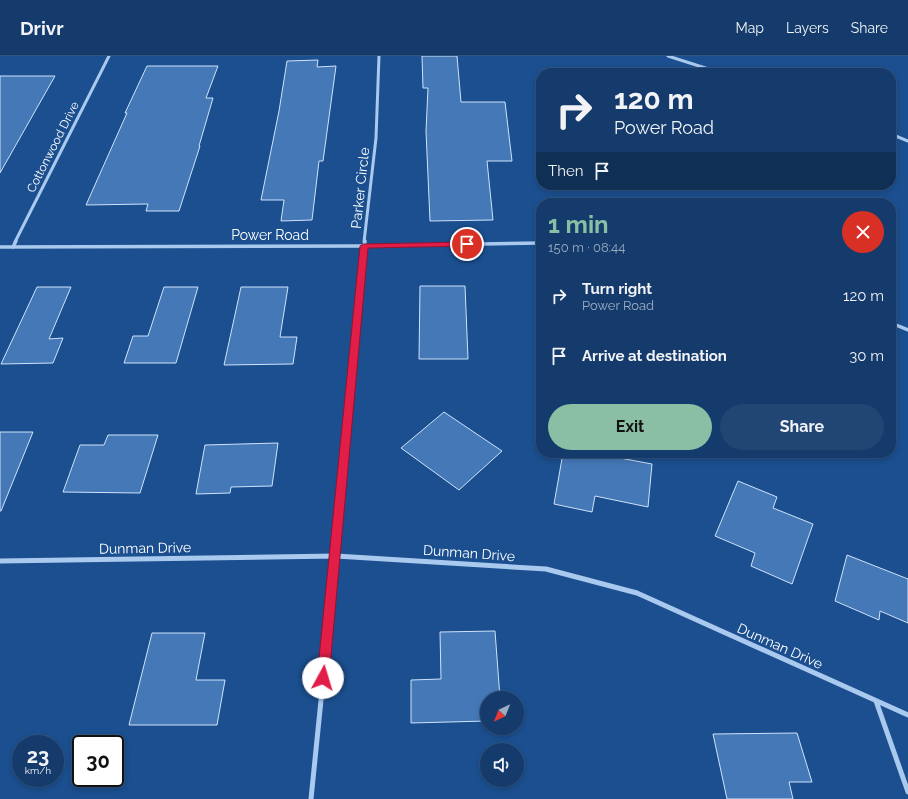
<!DOCTYPE html>
<html lang="en">
<head>
<meta charset="utf-8">
<style>
  :root { --surface:#143b6b; --page:#214673; --text:#f1f3f6; --muted:#9dadc1; --line:#33557e; --accent:#8abfa5 }
  body { margin:0; font-family:Raleway,sans-serif; background:var(--page); color:var(--text); height:100vh; display:flex; flex-direction:column; font-size:15px; white-space:nowrap }
  * { box-sizing:border-box; margin:0 }
  p { font-size:13px; color:var(--muted) }
  .icon { flex:none; width:22px; height:22px; fill:none; stroke:currentColor; stroke-width:2; stroke-linecap:round; stroke-linejoin:round }
  .map { position:relative; flex:1; overflow:hidden }
  .details { position:absolute; left:536px; top:142px; width:360px; height:260px; display:flex; flex-direction:column; background:var(--surface); border-radius:16px; box-shadow:0 2px 6px #0003,0 0 0 1px var(--line) }
  .details>* { flex:none }
  .hud { position:absolute; left:536px; top:12px; width:360px; height:122px; border-radius:16px; box-shadow:0 2px 6px #0003,0 0 0 1px var(--line); background:#143b6b; color:var(--text); overflow:hidden }
  .needle { width:26px; rotate:223deg }
  .controls { position:absolute; left:480px; top:635px; display:grid; gap:8px }
  .controls a { display:grid; place-items:center; width:44px; height:44px; border-radius:50%; background:var(--surface); box-shadow:0 2px 6px #0003,0 0 0 1px var(--line); font-size:20px }
  .speed { position:absolute; left:12px; top:679px; display:flex; gap:8px; font-size:20px; font-weight:700; text-align:center }
  .speed>* { display:grid; place-content:center; width:52px; height:52px; border-radius:50%; background:var(--surface); box-shadow:0 2px 6px #0003,0 0 0 1px var(--line); line-height:1 }
  .speed small { font-size:10px; font-weight:400 }
  .speed .limit { border:2px solid #111; border-radius:6px; background:#fff; color:#111 }
  .pin { position:absolute; display:grid; place-items:center; width:34px; height:34px; color:#fff; margin:-17px; border:2px solid #fff; border-radius:50%; box-shadow:0 1px 4px #0007 }
  .me { position:absolute; width:44px; margin:-22px; rotate:6deg; stroke-linejoin:round; filter:drop-shadow(0 0 3px #0008) }
  .turn { display:flex; align-items:center; gap:14px; height:84px; padding:0 12px; font-size:18px }
  .turn .icon { width:52px; height:52px; stroke-width:2.5 }
  .turn b { display:block; font-size:28px; line-height:34px }
  .then { display:flex; align-items:center; height:38px; padding:0 12px; background:#0003; gap:8px; font-size:15px }
  .round { display:grid; place-items:center; flex:none; width:42px; height:42px; border-radius:21px; background:var(--page) }
  .head { display:flex; align-items:center; justify-content:space-between; height:68px; padding:0 12px }
  h1 { font-size:24px; font-weight:700; line-height:30px; color:var(--accent) }
  .button { display:flex; gap:8px; margin-top:auto; padding:8px 12px }
  .button a { flex:1; height:46px; border-radius:24px; background:var(--accent); color:#111; font-size:16px; font-weight:700; line-height:46px; text-align:center }
  .button a+a { background:var(--page); color:var(--text) }
  ul { padding:0; list-style:none }
  li { display:flex; align-items:center; gap:12px; height:60px; padding:0 12px }
  li div { flex:1 }
  li b { display:block; font-size:15px }
  li em { font-style:normal }
  header { display:flex; align-items:center; gap:24px; box-sizing:border-box; height:56px; padding:0 20px; background:var(--surface); border-bottom:1px solid var(--line) }
  header strong { font-size:19px }
  nav { display:flex; gap:22px; margin-inline-start:auto; font-size:14px }
  .map>svg:first-child { display:block }
  .building { fill:#4478b7; stroke:#cfe3fa }
  .lines { fill:none; stroke-linecap:round; stroke-linejoin:round }
  .minor-far2 { stroke:#a9c9ee; stroke-width:3 }
  .minor-far1 { stroke:#a9c9ee; stroke-width:3.5 }
  .minor { stroke:#a9c9ee; stroke-width:5 }
  .route { fill:#e11d48; stroke:#92132f }
  .labels { text-anchor:middle; dominant-baseline:central; stroke-width:4; stroke-linejoin:round; paint-order:stroke }
  .far-street-label { font-size:12px; fill:#fff; stroke:#1b4f8f }
  .street-label { font-size:14px; fill:#fff; stroke:#1b4f8f }
</style>
</head>
<body>
<header>
<strong>Drivr</strong>
<nav><a>Map</a><a>Layers</a><a>Share</a></nav>
</header>
<div class="map">
<svg width="908" height="743" viewBox="0 0 908 743">
  <rect width="100%" height="100%" fill="#1b4f8f"/>
  <!-- building -->
  <g class="building">
    <path d="M 422,0 L 457,0 L 461,46 L 505,46 L 512,105 L 487,105 L 493,164 L 430,165 L 426,75 L 428,32 L 423,32 Z"/>
    <path d="M 318,4 L 317,11 L 336,10 L 323,105 L 319,105 L 312,164 L 281,165 L 284,144 L 261,144 L 279,55 L 287,5 Z"/>
    <path d="M 147,10 L 218,10 L 206,42 L 213,42 L 199,90 L 200,90 L 179,155 L 146,155 L 148,148 L 86,149 L 127,57 L 125,57 Z"/>
    <path d="M 0,20 L 55,20 L 0,117 Z"/>
    <path d="M 420,230 L 465,230 L 468,303 L 419,303 Z"/>
    <path d="M 37,231 L 71,231 L 49,283 L 63,282 L 53,307 L 1,308 Z"/>
    <path d="M 164,231 L 198,231 L 176,307 L 124,307 L 133,280 L 148,280 Z"/>
    <path d="M 241,231 L 288,231 L 280,281 L 297,281 L 293,308 L 224,309 Z"/>
    <path d="M 444,356 L 502,395 L 459,434 L 401,392 Z"/>
    <path d="M 0,376 L 33,376 L 1,455 L 0,455 Z"/>
    <path d="M 108,379 L 158,379 L 140,437 L 63,436 L 80,389 L 104,389 Z"/>
    <path d="M 278,387 L 272,430 L 231,431 L 230,437 L 196,438 L 205,389 Z"/>
    <path d="M 563,397 L 593,397 L 652,408 L 648,451 L 595,440 L 592,456 L 554,448 Z"/>
    <path d="M 738,425 L 777,441 L 773,452 L 813,468 L 792,528 L 751,510 L 755,497 L 715,480 Z"/>
    <path d="M 847,499 L 908,523 L 908,567 L 880,555 L 879,564 L 835,545 Z"/>
    <path d="M 495,575 L 500,642 L 487,642 L 487,665 L 411,667 L 411,624 L 441,623 L 440,576 Z"/>
    <path d="M 152,577 L 205,577 L 196,624 L 225,624 L 217,669 L 129,669 Z"/>
    <path d="M 797,677 L 812,726 L 789,726 L 793,743 L 727,743 L 713,678 Z"/>
  </g>
  <g class="lines">
    <!-- minor-far2 -->
    <g class="minor-far2">
      <path d="M 668,0 L 721,17"/>
      <path d="M 891,78 L 908,85"/>
      <path d="M 15,186 L 109,0"/>
      <path d="M 364,186 L 376,82 L 379,0"/>
    </g>
    <!-- minor-far1 -->
    <g class="minor-far1">
      <path d="M 0,191 L 364,190 L 541,187"/>
      <path d="M 13,191 L 16,185"/>
      <path d="M 891,267 L 908,274"/>
      <path d="M 342,428 L 365,185"/>
    </g>
    <!-- minor -->
    <g class="minor">
      <path d="M 0,505 L 336,500 L 546,513 L 637,537 L 908,659"/>
      <path d="M 876,645 L 908,736"/>
      <path d="M 311,743 L 343,427"/>
    </g>
  </g>
  <!-- route -->
  <path class="route" d="M 467,186 L 471,188 L 470,190 L 368,192 L 329,622 L 327,625 L 323,627 L 319,625 L 317,622 L 360,190 L 364,188 Z"/>
  <g class="labels">
    <!-- far-street labels -->
    <g class="far-street-label">
      <text transform="translate(53 91) rotate(-63)">Cottonwood Drive</text>
    </g>
    <!-- street labels -->
    <g class="street-label">
      <text transform="translate(360 132) rotate(-84)">Parker Circle</text>
      <text x="270" y="179">Power Road</text>
      <text transform="translate(145 492) rotate(-1)">Dunman Drive</text>
      <text transform="translate(469 497) rotate(4)">Dunman Drive</text>
      <text transform="translate(780 590) rotate(24)">Dunman Drive</text>
    </g>
  </g>
</svg>
<div class="controls">
<a><svg class="needle" viewBox="-14 -14 28 28"><path d="M0-13l5 13h-10z" fill="#e53935"/><path d="M0 13l5-13h-10z" fill="#9dadc1"/></svg></a>
<a><svg class="icon" aria-label="sound" viewBox="0 0 24 24"><path d="M4 9h4l5-4v14l-5-4H4zM17 9q2 3 0 6"/></svg></a>
</div>
<div class="speed"><div>23<small>km/h</small></div><div class="limit">30</div></div>
<div class="pin" style="left:467px;top:188px;background:#d93025"><svg class="icon" aria-label="arrive" viewBox="0 0 24 24"><path d="M6 21V4h12l-3 4 3 4H6"/></svg></div>
<svg class="me" style="left:323px;top:622px" viewBox="-20 -20 40 40"><circle r="19" fill="#fff"/><path d="M0-13L10 11 0 6-10 11z" fill="#e11d48"/></svg>
<div class="hud">
<div class="turn"><svg class="icon" aria-label="right" viewBox="0 0 24 24"><path d="M7 20v-9h11M14 6l5 5-5 5"/></svg><div><b>120 m</b>Power Road</div></div>
<div class="then">Then<svg class="icon" aria-label="arrive" viewBox="0 0 24 24"><path d="M6 21V4h12l-3 4 3 4H6"/></svg></div>
</div>
<section class="details">
<div class="head"><div><h1>1 min</h1><p>150 m · 08:44</p></div><a class="round" style="background:#d93025;color:#fff"><svg class="icon" aria-label="close" viewBox="0 0 24 24"><path d="M6 6l12 12M18 6L6 18"/></svg></a></div>
<ul>
<li><svg class="icon" aria-label="right" viewBox="0 0 24 24"><path d="M7 20v-9h11M14 6l5 5-5 5"/></svg><div><b>Turn right</b><p>Power Road</p></div><em>120 m</em></li>
<li><svg class="icon" aria-label="arrive" viewBox="0 0 24 24"><path d="M6 21V4h12l-3 4 3 4H6"/></svg><div><b>Arrive at destination</b></div><em>30 m</em></li>
</ul>
<div class="button"><a>Exit</a><a>Share</a></div>
</section>
</div>
</body>
</html>
